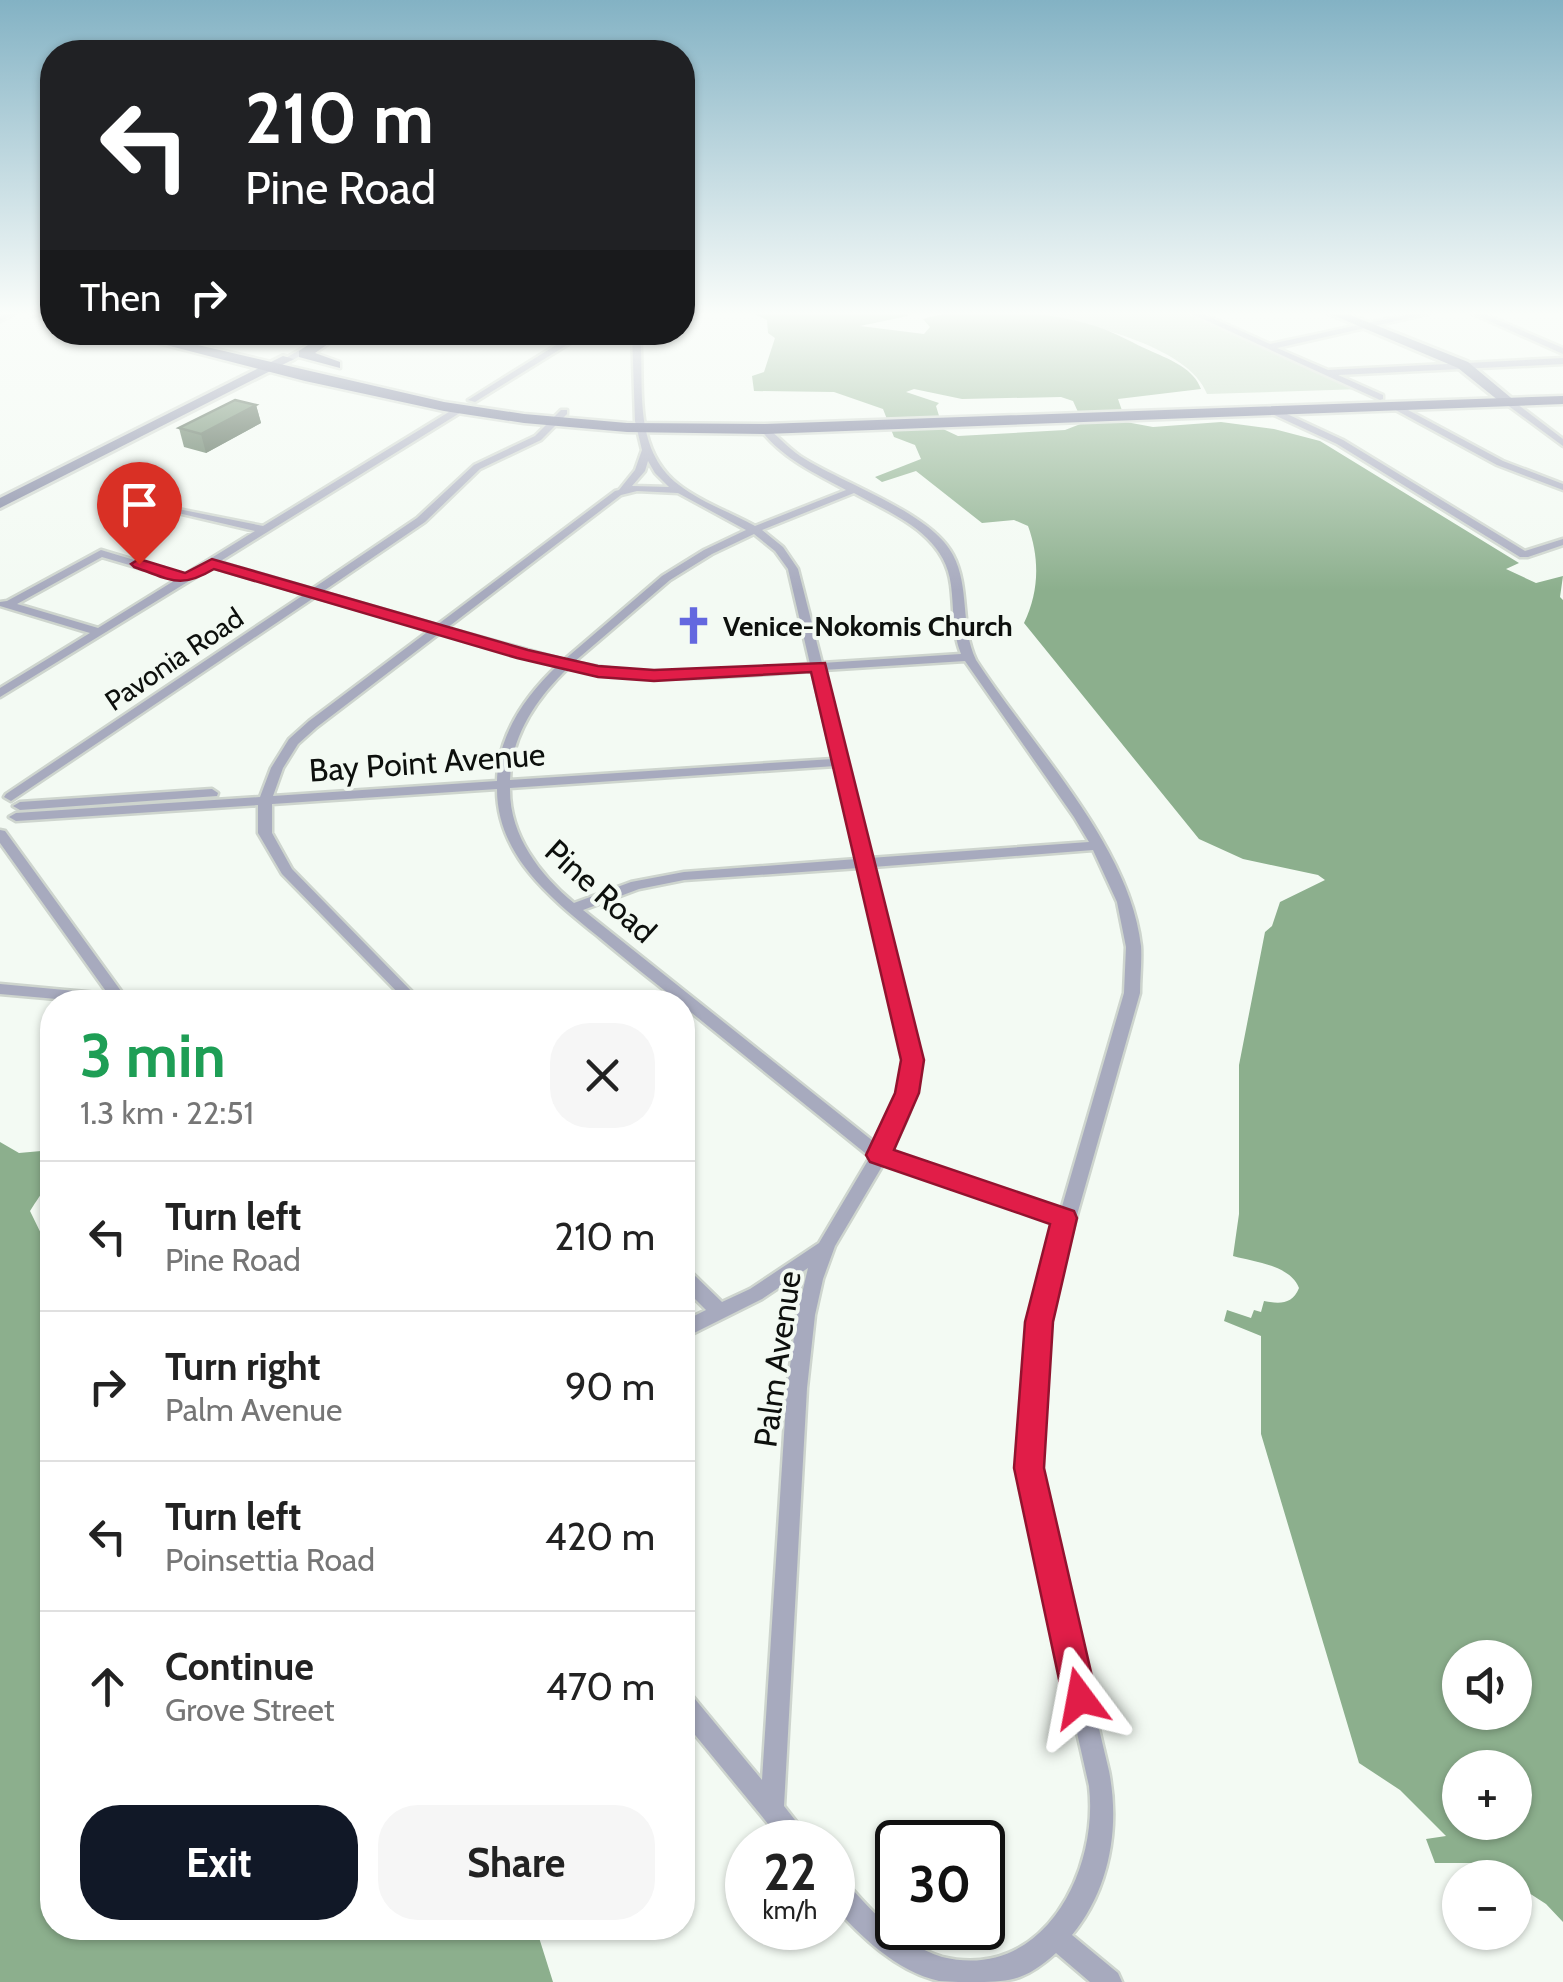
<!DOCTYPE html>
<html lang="en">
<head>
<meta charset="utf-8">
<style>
  :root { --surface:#fff; --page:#f6f6f6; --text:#222; --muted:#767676; --line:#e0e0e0; --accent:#111827 }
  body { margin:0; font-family:Cabin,sans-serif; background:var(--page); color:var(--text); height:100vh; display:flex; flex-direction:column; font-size:38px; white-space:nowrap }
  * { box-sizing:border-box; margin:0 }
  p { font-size:32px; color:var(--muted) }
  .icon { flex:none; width:55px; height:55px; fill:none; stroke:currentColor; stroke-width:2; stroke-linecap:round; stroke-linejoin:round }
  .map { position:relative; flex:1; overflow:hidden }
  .details { position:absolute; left:40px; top:990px; width:655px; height:950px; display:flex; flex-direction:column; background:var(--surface); border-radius:40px; box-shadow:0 2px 8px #0004 }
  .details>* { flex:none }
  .hud { position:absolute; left:40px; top:40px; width:655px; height:305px; border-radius:40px; box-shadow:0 2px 8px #0004; background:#202124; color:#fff; overflow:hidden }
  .controls { position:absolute; left:1442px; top:1640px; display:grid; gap:20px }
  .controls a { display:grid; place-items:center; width:90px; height:90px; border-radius:50%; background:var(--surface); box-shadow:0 2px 8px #0004; font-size:50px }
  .speed { position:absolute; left:725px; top:1820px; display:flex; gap:20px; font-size:50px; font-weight:700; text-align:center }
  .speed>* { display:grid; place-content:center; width:130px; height:130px; border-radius:50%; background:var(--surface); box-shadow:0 2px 8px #0004; line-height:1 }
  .speed small { font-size:25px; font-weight:400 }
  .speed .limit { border:5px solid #111; border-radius:15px; background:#fff; color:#111 }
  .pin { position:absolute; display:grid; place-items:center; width:85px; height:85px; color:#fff; margin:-102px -42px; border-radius:50% 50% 50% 0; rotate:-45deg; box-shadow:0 0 10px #0007 }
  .pin .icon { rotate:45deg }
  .me { position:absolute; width:110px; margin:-55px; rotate:347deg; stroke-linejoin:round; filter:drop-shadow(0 0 8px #0008) }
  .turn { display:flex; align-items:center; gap:35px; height:210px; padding:0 40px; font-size:45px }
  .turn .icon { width:130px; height:130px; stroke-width:2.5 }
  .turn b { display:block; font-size:70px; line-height:85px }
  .then { display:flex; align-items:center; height:95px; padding:0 40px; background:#0003; gap:20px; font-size:38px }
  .round { display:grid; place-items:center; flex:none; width:105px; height:105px; border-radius:40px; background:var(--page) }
  .summary { display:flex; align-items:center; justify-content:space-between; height:170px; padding:0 40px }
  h1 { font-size:60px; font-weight:800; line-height:75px; color:#1e9e55 }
  .cta { display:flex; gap:20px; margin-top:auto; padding:20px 40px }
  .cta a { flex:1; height:115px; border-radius:40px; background:var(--accent); color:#fff; font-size:40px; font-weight:800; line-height:115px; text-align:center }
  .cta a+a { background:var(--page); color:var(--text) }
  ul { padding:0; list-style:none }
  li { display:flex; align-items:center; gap:30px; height:150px; padding:0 40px; border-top:2px solid var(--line) }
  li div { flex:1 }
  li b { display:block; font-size:38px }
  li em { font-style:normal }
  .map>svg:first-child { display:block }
  .green { fill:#bfd5bf }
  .water { fill:#8caf8d; fill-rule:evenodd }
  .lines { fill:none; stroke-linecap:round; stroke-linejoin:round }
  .street-casing { stroke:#ced5ce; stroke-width:5 }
  .secondary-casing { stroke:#ced5ce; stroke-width:6 }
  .primary-casing { stroke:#ced5ce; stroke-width:5 }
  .street { fill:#a7aabe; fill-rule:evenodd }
  .secondary { fill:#8085a1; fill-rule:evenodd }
  .primary { fill:#656a8c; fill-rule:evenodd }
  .wall { fill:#4a664b }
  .shaded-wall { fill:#3c533d }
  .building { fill:#567757; stroke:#3c533d; stroke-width:2.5 }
  .route { fill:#e11d48; stroke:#92132f; stroke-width:2.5 }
  .labels { text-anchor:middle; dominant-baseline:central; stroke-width:8; stroke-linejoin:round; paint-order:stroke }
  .far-poi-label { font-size:28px; font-weight:bold; fill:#0d100d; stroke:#f3faf3; text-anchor:start }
  .far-street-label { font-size:28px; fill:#0d100d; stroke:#f3faf3 }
  .street-label { font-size:32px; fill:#0d100d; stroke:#f3faf3 }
</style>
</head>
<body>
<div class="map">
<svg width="1563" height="1982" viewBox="0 0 1563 1982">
  <rect width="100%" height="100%" fill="#f3faf3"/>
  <!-- green -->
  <path class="green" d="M 1033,313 L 1203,313 L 1362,389 L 1207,394 C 1189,345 1081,322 1033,313 Z"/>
  <!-- water -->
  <g class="water">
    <path d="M 752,313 L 907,313 L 908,316 L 860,326 L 924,334 L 930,327 L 923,319 C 969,305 1049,311 1095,326 C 1115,332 1134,344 1153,352 C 1171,360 1194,369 1201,389 L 1118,399 L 1126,422 L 1153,427 L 1221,422 L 1274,429 L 1320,441 L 1519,563 L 1506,569 L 1536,583 L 1563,576 L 1560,597 L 1563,600 L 1563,1922 L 1546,1904 L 1515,1884 L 1515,1878 L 1505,1877 L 1477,1863 L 1435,1863 L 1426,1839 L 1446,1836 L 1400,1790 L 1359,1763 L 1261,1434 L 1261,1336 L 1224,1321 L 1227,1310 L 1251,1318 L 1254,1310 L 1261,1312 L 1264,1301 C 1279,1304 1292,1305 1299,1288 C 1290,1265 1255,1262 1233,1256 L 1239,1214 L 1239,1065 L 1265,932 L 1272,926 L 1280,902 L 1325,880 L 1318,875 L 1243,859 L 1199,839 L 1024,623 C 1039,592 1040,559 1028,526 L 1014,520 L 982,523 L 916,471 L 882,482 L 875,477 L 921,459 L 915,445 L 894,437 L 883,409 L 834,392 L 754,391 L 752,376 L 764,372 L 775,338 L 768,333 L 767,320 ZM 914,389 L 962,399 L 1061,397 L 1073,401 L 1083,423 L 1065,430 L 958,436 L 943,429 L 936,406 L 939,403 L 906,392 ZM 1460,1658 L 1515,1658 L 1515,1712 L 1460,1712 ZM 1460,1768 L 1515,1768 L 1515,1822 L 1460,1822 Z"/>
    <path d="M 0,1142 L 19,1153 L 52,1150 C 54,1179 45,1188 30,1211 L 51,1254 L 52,1281 L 52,1928 L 536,1928 L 553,1982 L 0,1982 Z"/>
  </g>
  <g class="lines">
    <defs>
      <g id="street">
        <path d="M 6,313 L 17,313 L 0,321 L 0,316 Z"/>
        <path d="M 1190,313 L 1201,313 L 1270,344 L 1415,313 L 1431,313 L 1277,348 L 1328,370 L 1563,358 L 1563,364 L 1338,375 L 1383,395 L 1383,399 L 1380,400 Z"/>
        <path d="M 1471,313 L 1482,313 L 1563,348 L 1563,354 Z"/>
        <path d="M 331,332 L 342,332 L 291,361 L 284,359 Z"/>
        <path d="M 577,332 L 588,332 L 475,402 L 468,400 Z"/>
        <path d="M 632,332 L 640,332 C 645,385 631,448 679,485 C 702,503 730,512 755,526 L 846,490 C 814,473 782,458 760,429 L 765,426 C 777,435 787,447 800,456 C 841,483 931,512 953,555 C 970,587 960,626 976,660 C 1030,744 1130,845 1141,946 C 1142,961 1140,978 1140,993 L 1052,1303 L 1040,1441 L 1042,1488 L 1109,1771 C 1120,1827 1110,1889 1072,1935 L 1118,1973 L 1122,1982 L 1090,1982 L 1056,1953 C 1028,1978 1014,1982 978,1982 C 966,1982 951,1982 939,1981 C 896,1971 860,1936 832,1904 L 832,1873 L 841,1876 C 868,1908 900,1944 942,1957 C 1044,1982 1099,1870 1089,1786 L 1022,1488 L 1020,1441 L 1034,1303 L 1057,1223 L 884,1163 L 835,1246 L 823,1279 L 815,1315 L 807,1388 L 784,1806 L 806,1834 L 810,1842 L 783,1842 L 682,1719 L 682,1690 L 690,1693 L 762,1780 L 787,1388 L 797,1315 L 808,1268 L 762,1299 L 682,1339 L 682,1322 L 706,1310 L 682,1286 L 682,1267 L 688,1269 L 722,1302 L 750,1289 L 819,1243 L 870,1157 L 682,1005 L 682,1002 L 679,1002 C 653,981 626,960 600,938 C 553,900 497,857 497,789 L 272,804 L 272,833 L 292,869 L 422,1002 L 407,1002 L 282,874 L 258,833 L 258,805 L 16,821 L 9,817 L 16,813 L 260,797 L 271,768 L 289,739 L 309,721 L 430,630 L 315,597 L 11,801 L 4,797 L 6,794 L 305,594 L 212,567 L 0,697 L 0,688 L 90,633 L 0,606 L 0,602 L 7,601 L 101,550 L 184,575 L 255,531 L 178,513 L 178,509 L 263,526 L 457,407 L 463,407 L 463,411 L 219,562 L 312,589 L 417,518 L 474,465 L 535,436 L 561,410 L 567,410 L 567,414 L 541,440 L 480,469 L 425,522 L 322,592 L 437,625 L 615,491 L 619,490 L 635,470 L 642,450 L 635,421 ZM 648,461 L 655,473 L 669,487 L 632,486 L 645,471 ZM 637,491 L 678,493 L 746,530 L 704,550 L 662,576 L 564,660 L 447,628 L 621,495 ZM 854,493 C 894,515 945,534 951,585 C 954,608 952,632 961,654 L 822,663 L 798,569 L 783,547 L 762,530 ZM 754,534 L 775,551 L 788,569 L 810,664 C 733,669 651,680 574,662 L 670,580 L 712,554 ZM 102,557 L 177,579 L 98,628 L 17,604 ZM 440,633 L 558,665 C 525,696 498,735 497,781 L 273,796 L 283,768 L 298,744 L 317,727 ZM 965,661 L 1074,817 L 1089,842 L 870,858 L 823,670 ZM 568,668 C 648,686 731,676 812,671 L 833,759 L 510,780 C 511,735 537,698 568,668 ZM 835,766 L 857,859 L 684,872 L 631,882 L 574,903 C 540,875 509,835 510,788 ZM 1093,850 L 1117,902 L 1126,947 L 1124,993 L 1061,1210 L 890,1152 C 907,1122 919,1095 921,1060 L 873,867 ZM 859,868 L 905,1060 C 903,1091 893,1117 878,1145 L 583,910 L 639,889 L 684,880 Z"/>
        <path d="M 1506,400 L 1512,400 L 1563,439 L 1563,446 L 1506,404 Z"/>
        <path d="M 1395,403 L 1503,461 L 1563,484 L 1563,490 L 1497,465 L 1392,408 L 1391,406 Z"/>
        <path d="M 1268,408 L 1274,408 L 1343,440 L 1525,551 L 1563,539 L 1563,545 L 1528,557 L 1520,557 L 1337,444 L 1268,412 Z"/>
        <path d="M 212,789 L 218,793 L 217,796 L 20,810 L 13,806 L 20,802 Z"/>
        <path d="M 0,830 L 5,831 L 129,1002 L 91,1002 L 0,994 L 0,984 L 108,994 L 0,843 Z"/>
      </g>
      <g id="secondary">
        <path d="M 1328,313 L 1345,313 L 1468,362 L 1516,402 L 1504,405 L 1458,368 Z"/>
        <path d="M 283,356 L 294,359 L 0,508 L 0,498 Z"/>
      </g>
      <g id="primary">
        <path d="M 31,313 L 52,313 L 52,320 L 33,316 Z"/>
        <path d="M 116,332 L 142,332 L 444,402 L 524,414 L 627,423 L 765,424 L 1563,396 L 1563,404 L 765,434 L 627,432 L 524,423 L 444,411 L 305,381 Z"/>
        <path d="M 328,332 L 344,333 L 315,353 L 340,362 L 340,368 L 299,357 L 299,351 Z"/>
      </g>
    </defs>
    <!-- street casing -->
    <use href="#street" class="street-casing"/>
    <!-- secondary casing -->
    <use href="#secondary" class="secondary-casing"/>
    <!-- primary casing -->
    <use href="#primary" class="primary-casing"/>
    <!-- street -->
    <use href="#street" class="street"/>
    <!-- secondary -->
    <use href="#secondary" class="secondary"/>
    <!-- primary -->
    <use href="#primary" class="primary"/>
  </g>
  <!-- wall -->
  <path class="wall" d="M 256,405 L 261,423 L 206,453 L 184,447 L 179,428 Z"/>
  <!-- shaded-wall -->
  <path class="shaded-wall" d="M 256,405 L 261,423 L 206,453 L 201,434 Z"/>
  <!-- building -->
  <path class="building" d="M 235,400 L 256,405 L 201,434 L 179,428 Z"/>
  <!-- sky -->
  <linearGradient id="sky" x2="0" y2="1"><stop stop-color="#83b2c4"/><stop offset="0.53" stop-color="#fafdfa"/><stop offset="1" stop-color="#fafdfa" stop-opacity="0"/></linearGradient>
  <rect width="1563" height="591" fill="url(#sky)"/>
  <!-- route -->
  <path class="route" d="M 139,559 L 185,573 L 212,559 L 528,650 L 598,666 L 654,670 L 825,663 L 924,1060 L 919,1093 L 894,1150 L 1074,1211 L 1077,1218 L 1053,1322 L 1044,1468 L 1097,1698 L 1092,1709 L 1080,1714 L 1068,1709 L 1063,1698 L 1014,1468 L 1025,1322 L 1050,1224 L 870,1162 L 866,1155 L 895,1093 L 901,1060 L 811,672 L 654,681 L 598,677 L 517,658 L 214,569 C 179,590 170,579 134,567 L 131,564 Z"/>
  <!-- icons -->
  <defs>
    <symbol id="church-bare" viewBox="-9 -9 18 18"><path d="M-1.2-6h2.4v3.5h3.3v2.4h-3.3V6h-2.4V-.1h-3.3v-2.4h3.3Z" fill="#6367df" stroke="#f3faf3" stroke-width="2.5" paint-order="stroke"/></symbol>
  </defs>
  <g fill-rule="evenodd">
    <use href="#church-bare" x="666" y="598" width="55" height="55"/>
  </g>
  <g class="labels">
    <!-- far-poi labels -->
    <g class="far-poi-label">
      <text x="723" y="626">Venice-Nokomis Church</text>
    </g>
    <!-- far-street labels -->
    <g class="far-street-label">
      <text transform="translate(174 659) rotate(-34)">Pavonia Road</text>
    </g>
    <!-- street labels -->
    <g class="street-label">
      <text transform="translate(427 762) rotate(-4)">Bay Point Avenue</text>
      <text transform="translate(601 891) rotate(42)">Pine Road</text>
      <text transform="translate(777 1359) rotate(-82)">Palm Avenue</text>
    </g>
  </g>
</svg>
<div class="controls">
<a><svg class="icon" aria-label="sound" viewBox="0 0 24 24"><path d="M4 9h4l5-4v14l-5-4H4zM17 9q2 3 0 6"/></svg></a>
<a>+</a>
<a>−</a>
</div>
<div class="speed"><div>22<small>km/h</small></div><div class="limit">30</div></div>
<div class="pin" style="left:139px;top:564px;background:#d93025"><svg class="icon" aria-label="arrive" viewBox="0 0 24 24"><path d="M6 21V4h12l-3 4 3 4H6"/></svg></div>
<svg class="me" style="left:1080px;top:1698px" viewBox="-20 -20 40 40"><path d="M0-17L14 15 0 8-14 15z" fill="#e11d48" stroke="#fff" stroke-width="4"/></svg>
<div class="hud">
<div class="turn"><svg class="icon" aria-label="left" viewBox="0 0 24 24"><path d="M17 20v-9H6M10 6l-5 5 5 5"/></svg><div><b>210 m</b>Pine Road</div></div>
<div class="then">Then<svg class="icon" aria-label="right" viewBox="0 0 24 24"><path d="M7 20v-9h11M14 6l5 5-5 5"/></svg></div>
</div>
<section class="details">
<div class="summary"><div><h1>3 min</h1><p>1.3 km · 22:51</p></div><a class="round"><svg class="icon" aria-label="close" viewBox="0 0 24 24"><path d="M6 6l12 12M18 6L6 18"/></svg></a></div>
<ul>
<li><svg class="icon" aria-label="left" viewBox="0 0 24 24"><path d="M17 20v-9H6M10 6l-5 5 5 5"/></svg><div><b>Turn left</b><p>Pine Road</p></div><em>210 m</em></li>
<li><svg class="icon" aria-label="right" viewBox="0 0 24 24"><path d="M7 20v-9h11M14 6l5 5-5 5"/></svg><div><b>Turn right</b><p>Palm Avenue</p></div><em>90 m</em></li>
<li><svg class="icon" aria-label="left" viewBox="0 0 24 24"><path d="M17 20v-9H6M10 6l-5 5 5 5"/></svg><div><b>Turn left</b><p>Poinsettia Road</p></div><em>420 m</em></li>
<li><svg class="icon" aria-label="ahead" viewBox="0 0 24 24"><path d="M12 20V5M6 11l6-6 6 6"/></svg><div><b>Continue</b><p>Grove Street</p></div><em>470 m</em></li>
</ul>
<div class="cta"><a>Exit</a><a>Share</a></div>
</section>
</div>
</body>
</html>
